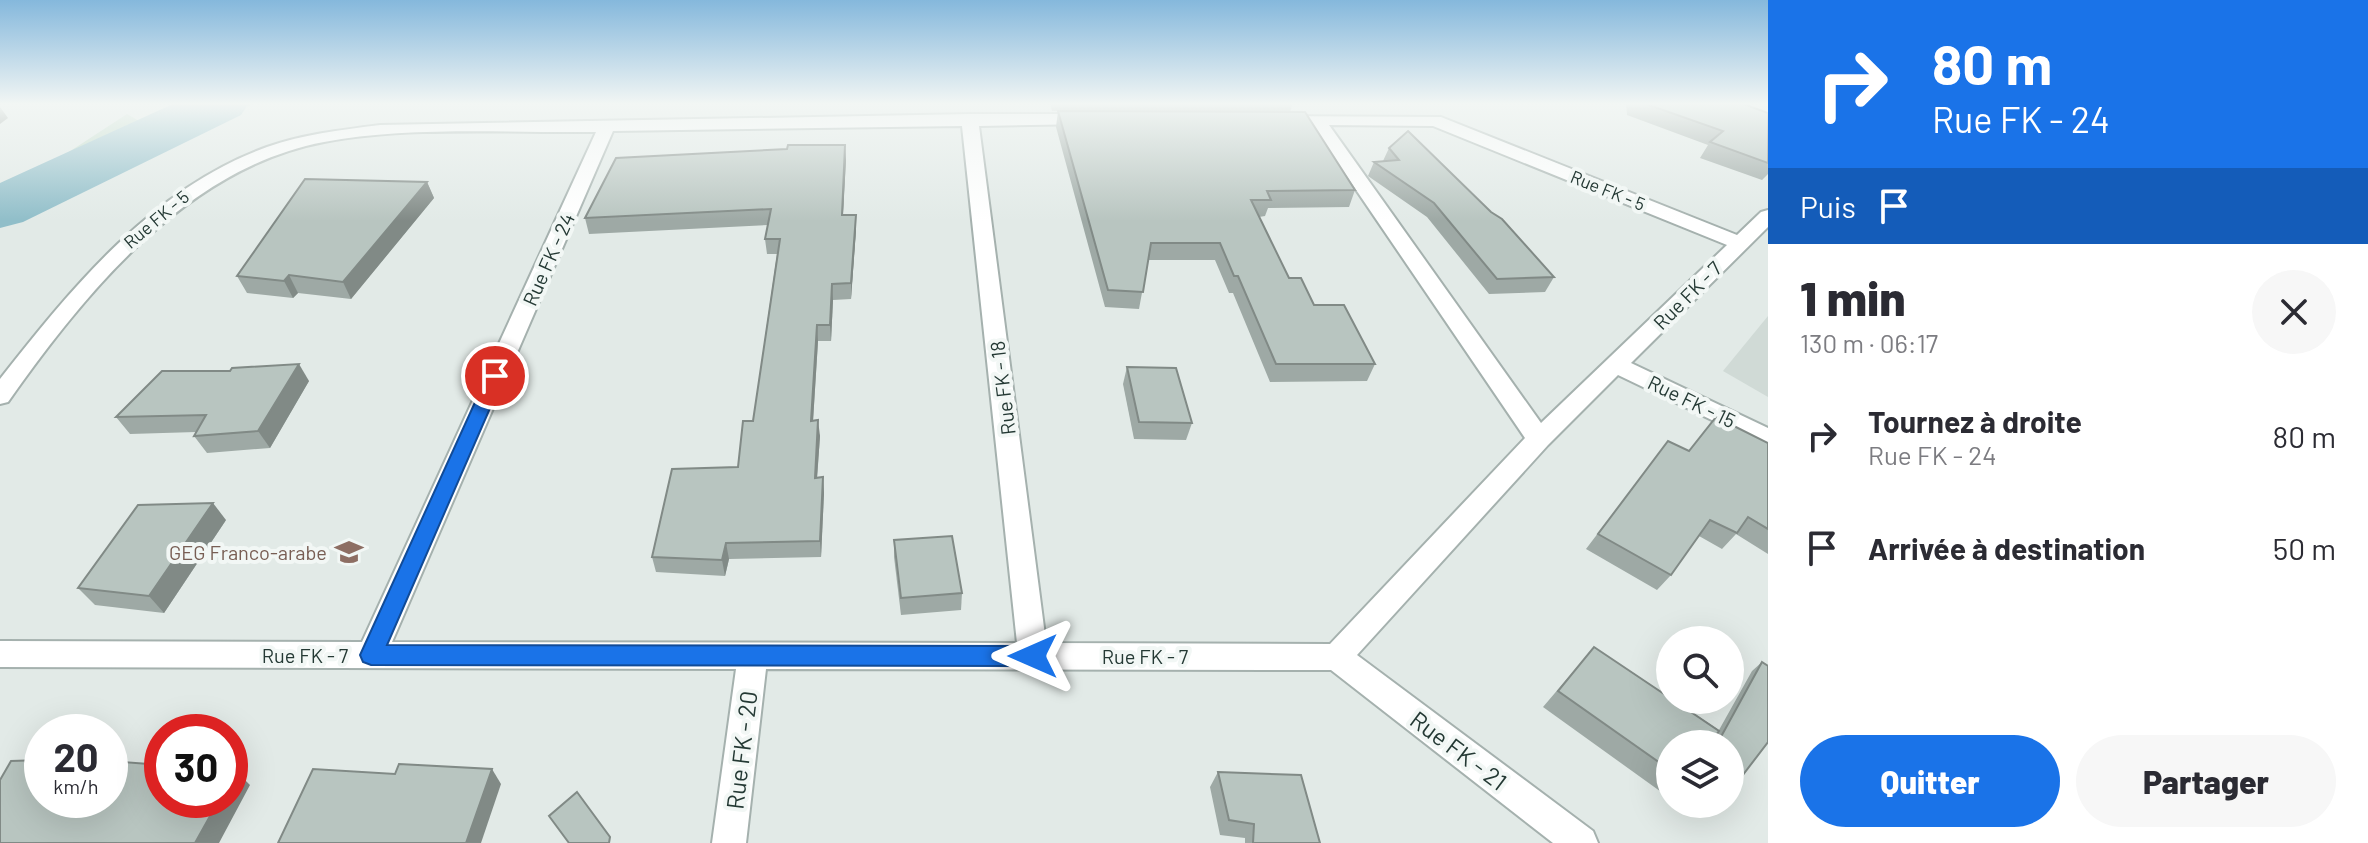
<!DOCTYPE html>
<html lang="fr">
<head>
<meta charset="utf-8">
<style>
  :root { --surface:#fff; --page:#f7f7f7; --text:#2b2b33; --muted:#7c7c81; --accent:#1a73e8 }
  body { margin:0; font-family:Barlow,sans-serif; background:var(--page); color:var(--text); height:100vh; display:flex; flex-direction:column; font-size:30px; white-space:nowrap }
  * { box-sizing:border-box; margin:0 }
  p { font-size:26px; color:var(--muted) }
  .icon { flex:none; width:44px; height:44px; fill:none; stroke:currentColor; stroke-width:2; stroke-linecap:round; stroke-linejoin:round }
  .map { position:relative; flex:1; overflow:hidden }
  .side { display:flex; flex-direction:column; background:var(--surface); width:600px }
  .side>* { flex:none }
  .banner { background:#1a73e8; color:#fff; overflow:hidden }
  .buttons { position:absolute; left:1656px; top:626px; display:grid; gap:16px }
  .buttons a { display:grid; place-items:center; width:88px; height:88px; border-radius:50%; background:var(--surface); box-shadow:0 8px 32px #0002; font-size:40px }
  .speed { position:absolute; left:24px; top:714px; display:flex; gap:16px; font-size:40px; font-weight:700; text-align:center }
  .speed>* { display:grid; place-content:center; width:104px; height:104px; border-radius:50%; background:var(--surface); box-shadow:0 8px 32px #0002; line-height:1 }
  .speed small { font-size:20px; font-weight:400 }
  .speed .limit { border:12px solid #d22; background:#fff; color:#111 }
  .pin { position:absolute; display:grid; place-items:center; width:68px; height:68px; color:#fff; margin:-34px; border:4px solid #fff; border-radius:50%; box-shadow:0 2px 8px #0007 }
  .me { position:absolute; width:88px; margin:-44px; rotate:270deg; stroke-linejoin:round; filter:drop-shadow(0 0 6px #0008) }
  .turn { display:flex; align-items:center; gap:28px; height:168px; padding:0 32px; font-size:36px }
  .turn .icon { width:104px; height:104px; stroke-width:2.5 }
  .turn b { display:block; font-size:56px; line-height:68px }
  .then { display:flex; align-items:center; height:76px; padding:0 32px; background:#0003; gap:16px; font-size:30px }
  .round { display:grid; place-items:center; flex:none; width:84px; height:84px; border-radius:42px; background:var(--page) }
  .headline { display:flex; align-items:center; justify-content:space-between; height:136px; padding:0 32px }
  h1 { font-size:48px; font-weight:800; line-height:60px }
  .action { display:flex; gap:16px; margin-top:auto; padding:16px 32px }
  .action a { flex:1; height:92px; border-radius:48px; background:var(--accent); color:#fff; font-size:32px; font-weight:800; line-height:92px; text-align:center }
  .action a+a { background:var(--page); color:var(--text) }
  ul { padding:0; list-style:none }
  li { display:flex; align-items:center; gap:24px; height:112px; padding:0 32px }
  li div { flex:1 }
  li b { display:block; font-size:30px }
  li em { font-style:normal }
  main { display:flex; flex:1; min-height:0 }
  .map>svg:first-child { display:block }
  .built { fill:#d0dad6 }
  .green { fill:#bdd9c6 }
  .lines { fill:none; stroke-linecap:round; stroke-linejoin:round }
  .river { fill:#90bec9; fill-rule:evenodd }
  .minor-casing { stroke:#a5b1ae; stroke-width:4 }
  .minor { fill:#fff; fill-rule:evenodd }
  .wall { fill:#9ea9a5 }
  .shaded-wall { fill:#818a86 }
  .building { fill:#b8c5c0; stroke:#818a86; stroke-width:2 }
  .route { fill:#1a73e8; stroke:#114b97; stroke-width:2 }
  .labels { text-anchor:middle; dominant-baseline:central; stroke-width:8; stroke-linejoin:round; paint-order:stroke }
  .far-street-label { font-size:18px; fill:#243934; stroke:#f2f7f5 }
  .street-label { font-size:20px; fill:#243934; stroke:#f2f7f5 }
  .education-label { font-size:20px; fill:#785e54; stroke:#f2f7f5; text-anchor:end }
  .near-street-label { font-size:24px; fill:#243934; stroke:#f2f7f5 }
</style>
</head>
<body>
<main>
<div class="map">
<svg width="1768" height="843" viewBox="0 0 1768 843">
  <rect width="100%" height="100%" fill="#e2eae7"/>
  <!-- built -->
  <path class="built" d="M 1768,316 L 1768,397 L 1723,371 Z"/>
  <!-- green -->
  <path class="green" d="M 179,103 L 255,103 L 0,226 L 0,197 L 127,114 L 139,121 Z"/>
  <g class="lines">
    <!-- river -->
    <path class="river" d="M 175,103 L 249,103 L 241,115 L 23,222 L 0,228 L 0,183 Z"/>
    <defs>
      <path id="minor" d="M 970,114 L 1088,114 L 1096,119 L 1088,124 L 979,126 L 1046,643 L 1330,644 L 1525,438 L 1312,125 L 1277,125 L 1269,120 L 1271,116 L 1441,117 L 1737,235 L 1761,212 L 1768,210 L 1768,227 L 1631,363 L 1768,428 L 1768,447 L 1618,375 L 1548,445 L 1357,655 L 1593,831 L 1598,843 L 1553,843 L 1331,670 L 766,669 L 746,843 L 712,843 L 736,669 L 0,667 L 0,641 L 362,642 L 596,132 C 510,133 407,126 324,142 C 186,168 85,293 8,402 L 0,404 L 0,379 C 73,286 153,188 267,147 C 304,134 341,130 380,125 ZM 1329,125 L 1433,126 L 1727,245 L 1541,423 ZM 962,126 L 1017,643 L 392,642 L 613,131 Z"/>
    </defs>
    <!-- minor casing -->
    <use href="#minor" class="minor-casing"/>
    <!-- minor -->
    <use href="#minor" class="minor"/>
  </g>
  <!-- wall -->
  <g class="wall">
    <path d="M 1050,103 L 1293,103 L 1290,112 L 1355,190 L 1349,207 L 1268,208 L 1265,216 L 1259,217 L 1289,278 L 1314,305 L 1375,364 L 1367,381 L 1270,382 L 1233,293 L 1229,293 L 1215,260 L 1148,260 L 1139,309 L 1105,307 L 1056,127 L 1058,111 L 1112,112 L 1052,111 Z"/>
    <path d="M 1626,103 L 1741,103 L 1768,113 L 1768,174 L 1762,180 L 1700,158 L 1708,145 L 1627,115 Z"/>
    <path d="M 1389,148 L 1554,277 L 1545,292 L 1489,294 L 1427,217 L 1368,176 L 1374,162 L 1383,161 Z"/>
    <path d="M 846,160 L 843,215 L 856,215 L 856,230 L 851,299 L 833,300 L 831,341 L 818,341 L 813,421 L 820,436 L 817,477 L 823,477 L 824,493 L 821,557 L 729,559 L 725,576 L 656,572 L 652,557 L 738,467 L 753,421 L 777,254 L 767,254 L 765,239 L 768,225 L 589,234 L 585,218 Z"/>
    <path d="M 427,182 L 434,198 L 351,299 L 298,293 L 293,298 L 247,293 L 237,276 Z"/>
    <path d="M 1127,367 L 1192,423 L 1186,440 L 1134,439 L 1123,384 Z"/>
    <path d="M 230,371 L 309,381 L 270,448 L 207,453 L 194,436 L 196,432 L 130,434 L 116,417 Z"/>
    <path d="M 1668,441 L 1688,451 L 1768,443 L 1768,554 L 1736,534 L 1722,549 L 1699,536 L 1671,575 L 1657,590 L 1586,549 Z"/>
    <path d="M 226,520 L 164,613 L 95,605 L 78,588 Z"/>
    <path d="M 894,540 L 962,593 L 961,610 L 901,615 L 894,557 Z"/>
    <path d="M 1594,647 L 1719,730 L 1752,671 L 1762,662 L 1733,788 L 1730,791 L 1730,744 L 1711,744 L 1718,731 L 1670,744 L 1670,789 L 1664,794 L 1543,707 Z"/>
    <path d="M 1218,772 L 1320,843 L 1245,843 L 1245,838 L 1220,835 L 1210,787 Z"/>
  </g>
  <!-- shaded-wall -->
  <g class="shaded-wall">
    <path d="M 0,107 L 8,118 L 0,124 Z"/>
    <path d="M 845,145 L 846,160 L 842,230 L 842,215 Z"/>
    <path d="M 427,182 L 434,198 L 351,299 L 343,282 Z"/>
    <path d="M 856,215 L 856,230 L 851,299 L 851,283 Z"/>
    <path d="M 289,275 L 298,293 L 293,298 L 284,281 Z"/>
    <path d="M 832,284 L 833,300 L 831,341 L 830,325 Z"/>
    <path d="M 817,325 L 818,341 L 812,437 L 811,421 Z"/>
    <path d="M 299,364 L 309,381 L 270,448 L 258,431 Z"/>
    <path d="M 818,420 L 820,436 L 816,493 L 815,478 Z"/>
    <path d="M 823,477 L 824,493 L 821,557 L 820,541 Z"/>
    <path d="M 213,503 L 226,520 L 164,613 L 149,596 Z"/>
    <path d="M 726,543 L 729,559 L 725,576 L 722,560 Z"/>
    <path d="M 492,769 L 501,784 L 481,843 L 466,843 Z"/>
    <path d="M 235,770 L 250,785 L 219,843 L 195,843 L 219,800 L 230,800 L 230,779 Z"/>
  </g>
  <!-- building -->
  <g class="building">
    <path d="M 1643,103 L 1741,103 L 1768,113 L 1768,163 L 1710,142 L 1723,131 Z"/>
    <path d="M 1058,111 L 1305,112 L 1355,190 L 1267,191 L 1271,200 L 1251,200 L 1289,278 L 1301,278 L 1314,305 L 1344,305 L 1375,364 L 1276,364 L 1238,276 L 1234,276 L 1220,243 L 1151,243 L 1143,292 L 1108,290 Z"/>
    <path d="M 1408,131 L 1491,212 L 1502,219 L 1554,277 L 1497,279 L 1434,203 L 1374,162 L 1399,160 L 1389,148 Z"/>
    <path d="M 788,145 L 845,145 L 842,215 L 856,215 L 851,283 L 832,284 L 830,325 L 817,325 L 811,421 L 818,420 L 815,478 L 823,477 L 820,541 L 726,543 L 722,560 L 652,557 L 672,469 L 738,467 L 743,421 L 753,421 L 780,239 L 765,239 L 771,209 L 585,218 L 616,158 L 787,149 Z"/>
    <path d="M 305,179 L 427,182 L 343,282 L 289,275 L 284,281 L 237,276 Z"/>
    <path d="M 299,364 L 258,431 L 194,436 L 206,415 L 116,417 L 162,371 L 230,371 L 232,368 Z"/>
    <path d="M 1127,367 L 1176,368 L 1192,423 L 1139,422 Z"/>
    <path d="M 1716,417 L 1768,443 L 1768,529 L 1748,517 L 1737,533 L 1710,520 L 1671,575 L 1598,534 L 1668,441 L 1689,451 Z"/>
    <path d="M 213,503 L 149,596 L 78,588 L 138,505 Z"/>
    <path d="M 952,536 L 962,593 L 901,598 L 894,540 Z"/>
    <path d="M 1594,647 L 1670,698 L 1670,700 L 1673,700 L 1719,731 L 1709,744 L 1670,744 L 1670,770 L 1558,691 Z"/>
    <path d="M 1762,662 L 1768,666 L 1768,742 L 1733,788 L 1730,786 L 1730,744 L 1717,744 Z"/>
    <path d="M 42,760 L 42,800 L 110,800 L 110,761 L 162,765 L 162,800 L 219,800 L 195,843 L 0,843 L 0,780 L 11,761 Z"/>
    <path d="M 399,764 L 492,769 L 466,843 L 278,843 L 313,769 L 395,774 Z"/>
    <path d="M 230,770 L 235,770 L 230,779 Z"/>
    <path d="M 1218,772 L 1301,775 L 1320,843 L 1253,843 L 1254,824 L 1229,820 Z"/>
    <path d="M 577,792 L 610,837 L 609,843 L 569,843 L 549,816 Z"/>
  </g>
  <!-- sky -->
  <linearGradient id="sky" x2="0" y2="1"><stop stop-color="#85b8dc"/><stop offset="0.47" stop-color="#f2f6f4"/><stop offset="1" stop-color="#f2f6f4" stop-opacity="0"/></linearGradient>
  <rect width="1768" height="221" fill="url(#sky)"/>
  <!-- route -->
  <path class="route" d="M 495,370 L 504,376 L 387,645 L 1033,646 L 1041,649 L 1044,656 L 1041,663 L 1033,666 L 371,665 L 363,662 L 360,655 L 487,376 Z"/>
  <!-- icons -->
  <defs>
    <symbol id="school-bare" viewBox="-9 -9 18 18"><path d="M0-5L7-2L0 1L-7-2ZM-4 1L0 2.5L4 1V4Q0 6-4 4Z" fill="#8d6e63" stroke="#f2f7f5" stroke-width="2.5" paint-order="stroke"/></symbol>
  </defs>
  <g fill-rule="evenodd">
    <use href="#school-bare" x="329" y="532" width="40" height="40"/>
  </g>
  <g class="labels">
    <!-- far-street labels -->
    <g class="far-street-label">
      <text transform="translate(1608 190) rotate(22)">Rue FK - 5</text>
      <text transform="translate(156 219) rotate(-40)">Rue FK - 5</text>
    </g>
    <!-- street labels -->
    <g class="street-label">
      <text transform="translate(548 259) rotate(-66)">Rue FK - 24</text>
      <text transform="translate(1687 295) rotate(-45)">Rue FK - 7</text>
      <text transform="translate(1002 388) rotate(-97)">Rue FK - 18</text>
      <text transform="translate(1692 401) rotate(26)">Rue FK - 15</text>
      <text x="305" y="655">Rue FK - 7</text>
      <text x="1145" y="656">Rue FK - 7</text>
    </g>
    <!-- education labels -->
    <g class="education-label">
      <text x="327" y="552">GEG Franco-arabe</text>
    </g>
    <!-- near-street labels -->
    <g class="near-street-label">
      <text transform="translate(741 750) rotate(-83)">Rue FK - 20</text>
      <text transform="translate(1459 750) rotate(37)">Rue FK - 21</text>
    </g>
  </g>
</svg>
<div class="buttons">
<a><svg class="icon" aria-label="search" viewBox="0 0 24 24"><circle cx="10" cy="10" r="6"/><path d="M15 15l6 6"/></svg></a>
<a><svg class="icon" aria-label="layers" viewBox="0 0 24 24"><path d="M12 4l9 5-9 5-9-5zM3 14l9 5 9-5"/></svg></a>
</div>
<div class="speed"><div>20<small>km/h</small></div><div class="limit">30</div></div>
<div class="pin" style="left:495px;top:376px;background:#d93025"><svg class="icon" aria-label="arrive" viewBox="0 0 24 24"><path d="M6 21V4h12l-3 4 3 4H6"/></svg></div>
<svg class="me" style="left:1033px;top:656px" viewBox="-20 -20 40 40"><path d="M0-17L14 15 0 8-14 15z" fill="#1a73e8" stroke="#fff" stroke-width="4"/></svg>
</div>
<section class="side">
<div class="banner">
<div class="turn"><svg class="icon" aria-label="right" viewBox="0 0 24 24"><path d="M7 20v-9h11M14 6l5 5-5 5"/></svg><div><b>80 m</b>Rue FK - 24</div></div>
<div class="then">Puis<svg class="icon" aria-label="arrive" viewBox="0 0 24 24"><path d="M6 21V4h12l-3 4 3 4H6"/></svg></div>
</div>
<div class="headline"><div><h1>1 min</h1><p>130 m · 06:17</p></div><a class="round"><svg class="icon" aria-label="close" viewBox="0 0 24 24"><path d="M6 6l12 12M18 6L6 18"/></svg></a></div>
<ul>
<li><svg class="icon" aria-label="right" viewBox="0 0 24 24"><path d="M7 20v-9h11M14 6l5 5-5 5"/></svg><div><b>Tournez à droite</b><p>Rue FK - 24</p></div><em>80 m</em></li>
<li><svg class="icon" aria-label="arrive" viewBox="0 0 24 24"><path d="M6 21V4h12l-3 4 3 4H6"/></svg><div><b>Arrivée à destination</b></div><em>50 m</em></li>
</ul>
<div class="action"><a>Quitter</a><a>Partager</a></div>
</section>
</main>
</body>
</html>
